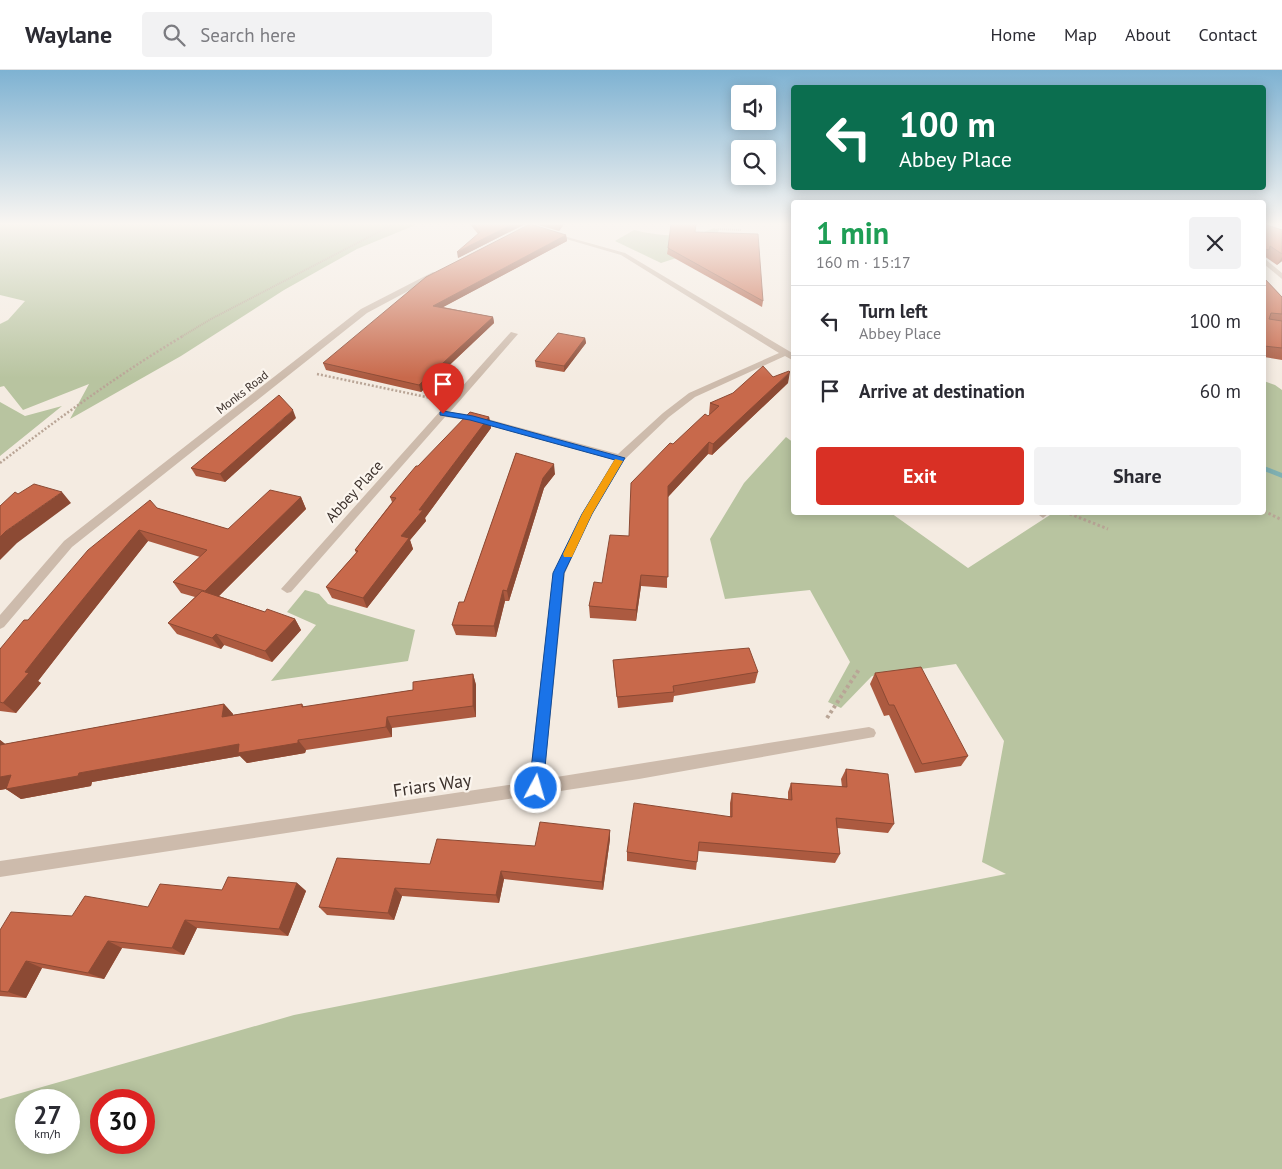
<!DOCTYPE html>
<html lang="en">
<head>
<meta charset="utf-8">
<style>
  :root { --surface:#fff; --page:#f2f2f3; --text:#2b2b33; --muted:#7c7c81; --line:#e1e1e2; --accent:#d93025 }
  body { margin:0; font-family:"PT Sans",sans-serif; background:var(--page); color:var(--text); height:100vh; display:flex; flex-direction:column; font-size:19px; white-space:nowrap }
  * { box-sizing:border-box; margin:0 }
  p { font-size:16px; color:var(--muted) }
  .icon { flex:none; width:28px; height:28px; fill:none; stroke:currentColor; stroke-width:2; stroke-linecap:round; stroke-linejoin:round }
  .map { position:relative; flex:1; overflow:hidden }
  .side { position:absolute; left:791px; top:130px; width:475px; height:315px; display:flex; flex-direction:column; background:var(--surface); border-radius:5px; box-shadow:0 2px 12px #0003 }
  .side>* { flex:none }
  .top-card { position:absolute; left:791px; top:15px; width:475px; height:105px; border-radius:5px; box-shadow:0 2px 12px #0003; background:#0b6e4f; color:#fff; overflow:hidden }
  .fabs { position:absolute; left:731px; top:15px; display:grid; gap:10px }
  .fabs a { display:grid; place-items:center; width:45px; height:45px; border-radius:5px; background:var(--surface); box-shadow:0 2px 12px #0003; font-size:25px }
  .speed { position:absolute; left:15px; top:1019px; display:flex; gap:10px; font-size:25px; font-weight:700; text-align:center }
  .speed>* { display:grid; place-content:center; width:65px; height:65px; border-radius:50%; background:var(--surface); box-shadow:0 2px 12px #0003; line-height:1 }
  .speed small { font-size:12px; font-weight:400 }
  .speed .limit { border:8px solid #d22; background:#fff; color:#111 }
  .pin { position:absolute; display:grid; place-items:center; width:42px; height:42px; color:#fff; margin:-51px -21px; border-radius:50% 50% 50% 0; rotate:-45deg; box-shadow:0 0 5px #0007 }
  .pin .icon { rotate:45deg }
  .me { position:absolute; width:55px; margin:-28px; rotate:6deg; stroke-linejoin:round; filter:drop-shadow(0 0 4px #0008) }
  .turn { display:flex; align-items:center; gap:18px; height:105px; padding:0 25px; font-size:22px }
  .turn .icon { width:65px; height:65px; stroke-width:2.5 }
  .turn b { display:block; font-size:35px; line-height:42px }
  .round { display:grid; place-items:center; flex:none; width:52px; height:52px; border-radius:5px; background:var(--page) }
  .head { display:flex; align-items:center; justify-content:space-between; height:85px; padding:0 25px }
  h1 { font-size:30px; font-weight:800; line-height:38px; color:#1e9e55 }
  .cta { display:flex; gap:10px; margin-top:auto; padding:10px 25px }
  .cta a { flex:1; height:58px; border-radius:5px; background:var(--accent); color:#fff; font-size:20px; font-weight:800; line-height:58px; text-align:center }
  .cta a+a { background:var(--page); color:var(--text) }
  ul { padding:0; list-style:none }
  li { display:flex; align-items:center; gap:15px; height:70px; padding:0 25px; border-top:1px solid var(--line) }
  li div { flex:1 }
  li b { display:block; font-size:19px }
  li em { font-style:normal }
  header { display:flex; align-items:center; gap:30px; box-sizing:border-box; height:70px; padding:0 25px; background:var(--surface); border-bottom:1px solid var(--line) }
  header strong { font-size:24px }
  nav { display:flex; gap:28px; margin-inline-start:auto; font-size:18px }
  .search { width:350px; height:45px; background:var(--page); display:flex; align-items:center; gap:12px; box-sizing:border-box; padding:0 18px; border-radius:5px; color:var(--muted); font-size:19px }
  .map>svg:first-child { display:block }
  .green { fill:#b8c4a0; fill-rule:evenodd }
  .lines { fill:none; stroke-linecap:round; stroke-linejoin:round }
  .stream { fill:#7fb0b2; fill-rule:evenodd }
  .path-far3 { stroke:#b9a596; stroke-width:2; stroke-dasharray:1 1; stroke-linecap:butt }
  .path-far2 { stroke:#b9a596; stroke-width:2.5; stroke-dasharray:2 2; stroke-linecap:butt }
  .path-far1 { stroke:#b9a596; stroke-width:3; stroke-dasharray:2.5 2.5; stroke-linecap:butt }
  .path { stroke:#b9a596; stroke-width:4; stroke-dasharray:3 3; stroke-linecap:butt }
  .minor { fill:#cdbbac; fill-rule:evenodd }
  .wall { fill:#ac5a40 }
  .shaded-wall { fill:#8c4a34 }
  .building { fill:#c8694b; stroke:#8c4a34 }
  .route { fill:#1a73e8; stroke:#114b97 }
  .slow { fill:#f59e0b }
  .labels { text-anchor:middle; dominant-baseline:central; stroke-width:4.5; stroke-linejoin:round; paint-order:stroke }
  .far-street-label { font-size:12px; fill:#3b302b; stroke:#fbf5ee }
  .street-label { font-size:15px; fill:#3b302b; stroke:#fbf5ee }
  .near-street-label { font-size:18px; fill:#3b302b; stroke:#fbf5ee }
</style>
</head>
<body>
<header>
<strong>Waylane</strong>
<div class="search"><svg class="icon" aria-label="search" viewBox="0 0 24 24"><circle cx="10" cy="10" r="6"/><path d="M15 15l6 6"/></svg>Search here</div>
<nav><a>Home</a><a>Map</a><a>About</a><a>Contact</a></nav>
</header>
<div class="map">
<svg width="1282" height="1099" viewBox="0 0 1282 1099">
  <rect width="100%" height="100%" fill="#f4ebe1"/>
  <!-- green -->
  <g class="green">
    <path d="M 0,154 L 418,154 L 357,179 L 284,220 L 181,286 L 70,349 L 89,314 L 23,340 L 4,316 L 0,317 L 0,254 L 8,250 L 25,231 L 0,225 Z"/>
    <path d="M 714,158 L 719,160 L 710,177 L 661,193 L 615,171 L 634,160 C 657,166 692,169 714,158 Z"/>
    <path d="M 1264,311 L 1275,315 L 1282,320 L 1282,1099 L 0,1099 L 0,1029 L 294,945 L 1006,804 L 982,792 L 1004,671 L 956,594 L 872,606 L 841,638 L 828,632 L 850,592 L 810,520 L 725,529 L 710,469 L 744,413 L 786,367 L 794,373 L 794,442 L 891,443 L 968,498 L 1053,443 L 1264,442 ZM 26,1030 L 69,1030 L 69,1072 L 26,1072 ZM 101,1030 L 144,1030 L 144,1072 L 101,1072 Z"/>
    <path d="M 0,332 L 25,346 L 62,336 L 0,386 Z"/>
    <path d="M 305,520 L 319,524 L 328,534 L 415,560 L 408,591 L 271,611 L 316,555 L 287,542 Z"/>
  </g>
  <g class="lines">
    <!-- stream -->
    <path class="stream" d="M 1264,396 L 1282,403 L 1282,408 L 1264,401 Z"/>
    <!-- path-far3 -->
    <g class="path-far3">
      <path d="M 707,164 L 718,159 L 741,160"/>
      <path d="M 181,267 L 211,249 L 394,154"/>
    </g>
    <!-- path-far2 -->
    <g class="path-far2">
      <path d="M 317,304 L 431,328"/>
      <path d="M 0,393 C 59,348 119,304 183,266"/>
    </g>
    <!-- path-far1 -->
    <g class="path-far1">
      <path d="M 1264,441 L 1282,450"/>
      <path d="M 1065,442 L 1108,459"/>
    </g>
    <!-- path -->
    <path class="path" d="M 827,648 L 860,598"/>
    <!-- minor -->
    <g class="minor">
      <path d="M 549,162 L 625,183 L 794,284 L 794,291 L 785,286 L 695,327 L 669,347 L 624,390 L 592,444 L 565,503 L 544,709 L 869,657 L 874,659 L 876,663 L 874,667 L 639,709 L 0,807 L 0,791 L 529,712 L 553,503 L 582,444 L 614,390 L 469,350 L 445,347 L 291,522 L 287,523 L 281,519 L 511,262 L 518,264 L 450,342 L 473,345 L 618,384 L 663,343 L 689,323 L 779,283 L 621,185 L 549,164 Z"/>
      <path d="M 1264,188 L 1282,203 L 1282,209 L 1264,194 Z"/>
      <path d="M 433,202 L 440,204 L 367,243 L 72,477 L 4,557 L 0,559 L 0,545 L 64,471 L 361,239 Z"/>
      <path d="M 1035,442 L 1048,442 L 1048,444 L 1043,448 Z"/>
    </g>
  </g>
  <!-- wall -->
  <g class="wall">
    <path d="M 470,154 L 525,154 L 458,188 L 478,164 Z"/>
    <path d="M 537,154 L 564,154 L 559,161 L 538,155 Z"/>
    <path d="M 1264,154 L 1282,160 L 1282,191 L 1277,195 L 1264,186 L 1264,187 Z"/>
    <path d="M 695,162 L 763,231 L 762,237 L 667,184 L 668,178 Z"/>
    <path d="M 566,165 L 567,171 L 443,237 L 493,247 L 494,253 L 421,322 L 326,300 L 323,293 Z"/>
    <path d="M 1264,208 L 1282,227 L 1282,290 L 1264,287 Z"/>
    <path d="M 585,268 L 586,273 L 564,302 L 536,297 L 535,291 Z"/>
    <path d="M 788,313 L 712,385 L 708,384 L 668,427 L 667,518 L 641,516 L 636,551 L 590,548 L 589,536 L 629,466 L 673,374 L 710,344 L 709,344 L 710,333 Z"/>
    <path d="M 489,347 L 491,358 L 425,448 L 426,451 L 410,470 L 413,479 L 367,538 L 332,528 L 326,517 L 356,483 L 355,480 L 392,432 L 390,427 L 418,396 Z"/>
    <path d="M 296,348 L 225,412 L 196,406 L 191,398 Z"/>
    <path d="M 516,383 L 555,404 L 544,418 L 509,531 L 505,531 L 496,567 L 456,565 L 452,555 L 464,532 Z"/>
    <path d="M 301,427 L 306,439 L 219,526 L 265,542 L 295,549 L 301,560 L 272,592 L 224,575 L 221,579 L 177,564 L 168,553 L 195,527 L 181,523 L 173,512 L 200,487 L 148,471 L 73,566 L 38,611 L 41,613 L 16,643 L 0,641 L 0,579 L 28,550 L 157,438 L 228,459 Z"/>
    <path d="M 613,590 L 758,602 L 755,613 L 674,626 L 673,632 L 618,638 Z"/>
    <path d="M 875,603 L 968,686 L 961,696 L 915,703 L 889,645 L 884,646 L 870,614 Z"/>
    <path d="M 473,604 L 476,615 L 476,647 L 392,658 L 392,667 L 306,680 L 305,683 L 247,693 L 240,686 L 92,712 L 91,716 L 21,729 L 6,719 L 0,720 L 0,670 L 5,674 L 224,634 L 233,644 L 233,645 L 302,634 L 304,637 L 413,620 Z"/>
    <path d="M 846,699 L 894,754 L 888,763 L 837,758 L 840,784 L 835,793 L 698,781 L 696,800 L 627,791 L 627,782 L 730,746 L 730,733 L 732,723 L 788,729 L 788,722 L 791,713 L 842,717 L 841,709 Z"/>
    <path d="M 610,760 L 610,769 L 603,820 L 504,809 L 499,833 L 402,826 L 394,850 L 327,845 L 319,837 L 535,776 Z"/>
    <path d="M 297,813 L 306,821 L 288,866 L 197,858 L 184,885 L 122,878 L 104,909 L 42,898 L 26,928 L 0,926 L 0,860 L 72,846 L 148,837 L 222,820 Z"/>
  </g>
  <!-- shaded-wall -->
  <g class="shaded-wall">
    <path d="M 513,154 L 525,154 L 458,188 L 457,182 Z"/>
    <path d="M 560,154 L 564,154 L 559,161 L 559,155 Z"/>
    <path d="M 566,165 L 567,171 L 434,242 L 433,236 Z"/>
    <path d="M 1282,187 L 1282,191 L 1277,195 Z"/>
    <path d="M 493,247 L 494,253 L 421,322 L 419,315 Z"/>
    <path d="M 585,268 L 586,273 L 564,302 L 564,296 Z"/>
    <path d="M 790,302 L 788,313 L 712,385 L 713,374 Z"/>
    <path d="M 293,340 L 296,348 L 225,412 L 220,404 Z"/>
    <path d="M 489,347 L 491,358 L 425,448 L 426,451 L 410,470 L 413,479 L 367,538 L 363,528 L 401,466 L 419,440 Z"/>
    <path d="M 709,372 L 708,384 L 667,428 L 668,416 Z"/>
    <path d="M 554,394 L 555,404 L 544,418 L 509,531 L 507,521 L 543,408 Z"/>
    <path d="M 62,422 L 71,433 L 17,473 L 0,490 L 0,467 L 6,461 Z"/>
    <path d="M 301,427 L 306,439 L 213,532 L 205,521 Z"/>
    <path d="M 139,460 L 148,471 L 73,566 L 38,611 L 41,613 L 16,643 L 3,633 L 25,602 L 62,555 Z"/>
    <path d="M 641,505 L 641,516 L 636,551 L 636,540 Z"/>
    <path d="M 503,520 L 505,531 L 496,567 L 494,556 Z"/>
    <path d="M 295,549 L 301,560 L 272,592 L 265,581 Z"/>
    <path d="M 216,564 L 224,575 L 221,579 L 212,568 Z"/>
    <path d="M 473,604 L 476,615 L 476,647 L 473,636 Z"/>
    <path d="M 224,634 L 233,644 L 231,657 L 222,647 Z"/>
    <path d="M 387,647 L 392,658 L 392,667 L 386,657 Z"/>
    <path d="M 0,670 L 13,680 L 0,679 Z"/>
    <path d="M 298,670 L 306,680 L 305,683 L 247,693 L 240,686 L 92,712 L 91,716 L 21,729 L 6,719 L 79,703 L 239,674 Z"/>
    <path d="M 11,705 L 26,715 L 0,720 L 0,707 Z"/>
    <path d="M 610,760 L 610,769 L 603,820 L 602,812 Z"/>
    <path d="M 501,801 L 504,809 L 499,833 L 496,825 Z"/>
    <path d="M 297,813 L 306,821 L 288,866 L 279,859 Z"/>
    <path d="M 395,818 L 402,826 L 394,850 L 388,843 Z"/>
    <path d="M 185,850 L 197,858 L 184,885 L 172,878 Z"/>
    <path d="M 108,871 L 122,878 L 104,909 L 88,903 Z"/>
    <path d="M 26,891 L 42,898 L 26,928 L 8,922 Z"/>
  </g>
  <!-- building -->
  <g class="building">
    <path d="M 473,154 L 513,154 L 457,182 L 480,162 Z"/>
    <path d="M 530,154 L 566,165 L 433,236 L 493,247 L 419,315 L 323,293 L 426,207 Z"/>
    <path d="M 671,154 L 696,154 L 695,162 L 758,164 L 763,231 L 668,178 Z"/>
    <path d="M 1264,154 L 1282,160 L 1282,184 L 1270,176 L 1269,180 L 1264,179 Z"/>
    <path d="M 1264,208 L 1282,227 L 1282,244 L 1271,243 L 1269,249 L 1282,251 L 1282,278 L 1264,276 Z"/>
    <path d="M 558,263 L 585,268 L 564,296 L 535,291 Z"/>
    <path d="M 763,296 L 773,307 L 789,301 L 790,302 L 713,374 L 709,372 L 668,416 L 668,507 L 641,505 L 636,540 L 589,536 L 594,512 L 602,513 L 610,465 L 629,466 L 631,413 L 670,373 L 673,374 L 705,344 L 708,346 L 719,336 L 710,333 L 733,323 Z"/>
    <path d="M 279,325 L 293,340 L 220,404 L 191,398 Z"/>
    <path d="M 470,342 L 489,347 L 419,440 L 423,440 L 401,466 L 409,468 L 363,528 L 326,517 L 358,481 L 355,480 L 396,428 L 390,427 L 416,396 L 418,396 Z"/>
    <path d="M 516,383 L 554,394 L 543,408 L 507,521 L 503,520 L 494,556 L 452,555 L 459,532 L 464,532 Z"/>
    <path d="M 34,414 L 62,422 L 6,461 L 0,467 L 0,436 L 15,422 L 18,424 Z"/>
    <path d="M 270,420 L 301,427 L 205,521 L 173,512 L 207,480 L 139,460 L 62,555 L 25,602 L 29,603 L 3,633 L 0,632 L 0,579 L 24,550 L 28,550 L 88,480 L 150,430 L 157,438 L 228,459 Z"/>
    <path d="M 202,521 L 265,542 L 267,539 L 295,549 L 265,581 L 216,564 L 212,568 L 168,553 Z"/>
    <path d="M 749,578 L 758,602 L 673,616 L 674,622 L 617,627 L 613,590 Z"/>
    <path d="M 921,597 L 968,686 L 922,694 L 894,635 L 889,635 L 875,603 Z"/>
    <path d="M 473,604 L 473,636 L 387,647 L 386,657 L 298,670 L 298,673 L 238,683 L 239,674 L 79,703 L 78,706 L 6,719 L 11,705 L 0,707 L 0,675 L 224,634 L 222,647 L 302,634 L 302,637 L 413,620 L 413,612 Z"/>
    <path d="M 846,699 L 888,704 L 894,754 L 836,748 L 840,784 L 699,772 L 697,792 L 627,782 L 634,733 L 732,747 L 732,723 L 792,730 L 791,713 L 847,717 Z"/>
    <path d="M 540,752 L 610,760 L 602,812 L 501,801 L 496,825 L 395,818 L 388,843 L 319,837 L 337,788 L 430,794 L 437,769 L 535,776 Z"/>
    <path d="M 228,807 L 297,813 L 279,859 L 185,850 L 172,878 L 108,871 L 88,903 L 26,891 L 8,922 L 0,921 L 0,860 L 11,842 L 72,846 L 85,826 L 148,837 L 160,814 L 222,820 Z"/>
  </g>
  <!-- sky -->
  <linearGradient id="sky" x2="0" y2="1"><stop stop-color="#7eb2d2"/><stop offset="0.5" stop-color="#faf6f2"/><stop offset="1" stop-color="#faf6f2" stop-opacity="0"/></linearGradient>
  <rect width="1282" height="308" fill="url(#sky)"/>
  <!-- route -->
  <path class="route" d="M 443,341 L 473,346 L 625,388 L 592,444 L 564,503 L 543,718 L 541,723 L 536,724 L 531,723 L 529,718 L 553,503 L 582,444 L 615,390 L 470,350 L 440,345 L 440,342 Z"/>
  <!-- slow -->
  <path class="slow" d="M 615,389 L 623,391 L 592,444 L 572,487 L 564,487 L 563,484 L 582,444 Z"/>
  <g class="labels">
    <!-- far-street labels -->
    <g class="far-street-label">
      <text transform="translate(242 322) rotate(-38)">Monks Road</text>
    </g>
    <!-- street labels -->
    <g class="street-label">
      <text transform="translate(354 421) rotate(-48)">Abbey Place</text>
    </g>
    <!-- near-street labels -->
    <g class="near-street-label">
      <text transform="translate(432 715) rotate(-8)">Friars Way</text>
    </g>
  </g>
</svg>
<div class="fabs">
<a><svg class="icon" aria-label="sound" viewBox="0 0 24 24"><path d="M4 9h4l5-4v14l-5-4H4zM17 9q2 3 0 6"/></svg></a>
<a><svg class="icon" aria-label="search" viewBox="0 0 24 24"><circle cx="10" cy="10" r="6"/><path d="M15 15l6 6"/></svg></a>
</div>
<div class="speed"><div>27<small>km/h</small></div><div class="limit">30</div></div>
<div class="pin" style="left:443px;top:344px;background:#d93025"><svg class="icon" aria-label="arrive" viewBox="0 0 24 24"><path d="M6 21V4h12l-3 4 3 4H6"/></svg></div>
<svg class="me" style="left:536px;top:718px" viewBox="-20 -20 40 40"><circle r="17" fill="#1a73e8" stroke="#fff" stroke-width="3"/><path d="M0-11L8 9 0 5-8 9z" fill="#fff"/></svg>
<div class="top-card">
<div class="turn"><svg class="icon" aria-label="left" viewBox="0 0 24 24"><path d="M17 20v-9H6M10 6l-5 5 5 5"/></svg><div><b>100 m</b>Abbey Place</div></div>
</div>
<section class="side">
<div class="head"><div><h1>1 min</h1><p>160 m · 15:17</p></div><a class="round"><svg class="icon" aria-label="close" viewBox="0 0 24 24"><path d="M6 6l12 12M18 6L6 18"/></svg></a></div>
<ul>
<li><svg class="icon" aria-label="left" viewBox="0 0 24 24"><path d="M17 20v-9H6M10 6l-5 5 5 5"/></svg><div><b>Turn left</b><p>Abbey Place</p></div><em>100 m</em></li>
<li><svg class="icon" aria-label="arrive" viewBox="0 0 24 24"><path d="M6 21V4h12l-3 4 3 4H6"/></svg><div><b>Arrive at destination</b></div><em>60 m</em></li>
</ul>
<div class="cta"><a>Exit</a><a>Share</a></div>
</section>
</div>
</body>
</html>
